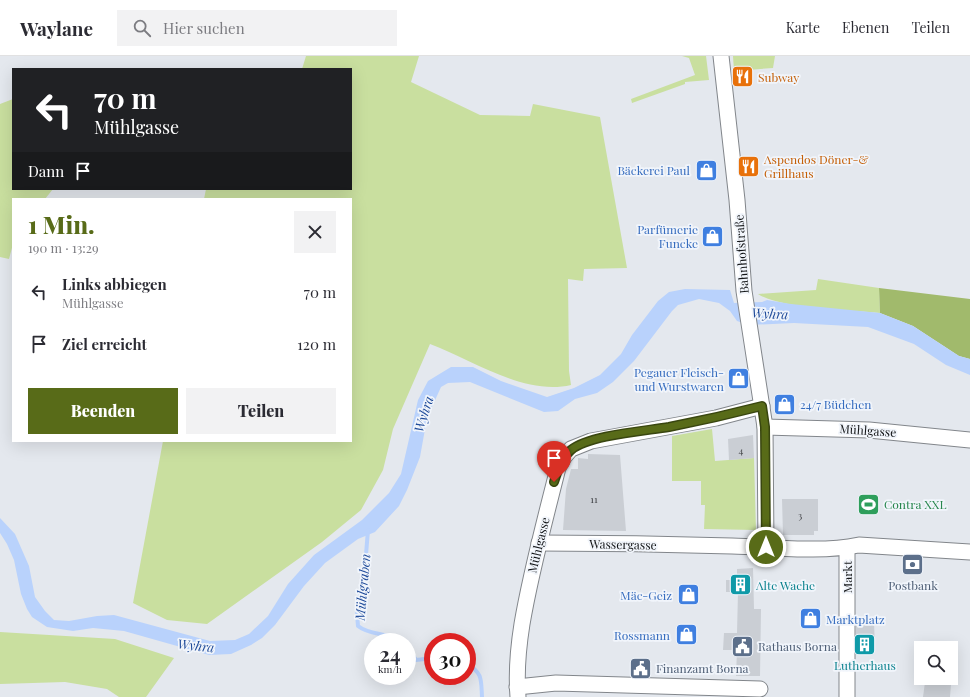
<!DOCTYPE html>
<html lang="de">
<head>
<meta charset="utf-8">
<style>
  :root { --surface:#fff; --page:#f2f2f3; --text:#2b2b33; --muted:#7c7c81; --line:#e1e1e2; --accent:#586b18 }
  body { margin:0; font-family:"Playfair Display",serif; background:var(--page); color:var(--text); height:100vh; display:flex; flex-direction:column; font-size:15px; white-space:nowrap }
  * { box-sizing:border-box; margin:0 }
  p { font-size:13px; color:var(--muted) }
  .icon { flex:none; width:22px; height:22px; fill:none; stroke:currentColor; stroke-width:2; stroke-linecap:round; stroke-linejoin:round }
  .map { position:relative; flex:1; overflow:hidden }
  .details { position:absolute; left:12px; top:142px; width:340px; height:244px; display:flex; flex-direction:column; background:var(--surface); border-radius:0px; box-shadow:0 4px 16px #0002 }
  .details>* { flex:none }
  .hud { position:absolute; left:12px; top:12px; width:340px; height:122px; border-radius:0px; box-shadow:0 4px 16px #0002; background:#202124; color:#fff; overflow:hidden }
  .tools { position:absolute; left:914px; top:585px; display:grid; gap:8px }
  .tools a { display:grid; place-items:center; width:44px; height:44px; border-radius:0px; background:var(--surface); box-shadow:0 4px 16px #0002; font-size:20px }
  .speed { position:absolute; left:364px; top:577px; display:flex; gap:8px; font-size:20px; font-weight:700; text-align:center }
  .speed>* { display:grid; place-content:center; width:52px; height:52px; border-radius:50%; background:var(--surface); box-shadow:0 4px 16px #0002; line-height:1 }
  .speed small { font-size:10px; font-weight:400 }
  .speed .limit { border:6px solid #d22; background:#fff; color:#111 }
  .pin { position:absolute; display:grid; place-items:center; width:34px; height:34px; color:#fff; margin:-41px -17px; border-radius:50% 50% 50% 0; rotate:-45deg; box-shadow:0 0 4px #0007 }
  .pin .icon { rotate:45deg }
  .me { position:absolute; width:44px; margin:-22px; rotate:0deg; stroke-linejoin:round; filter:drop-shadow(0 0 3px #0008) }
  .turn { display:flex; align-items:center; gap:14px; height:84px; padding:0 16px; font-size:18px }
  .turn .icon { width:52px; height:52px; stroke-width:2.5 }
  .turn b { display:block; font-size:28px; line-height:34px }
  .then { display:flex; align-items:center; height:38px; padding:0 16px; background:#0003; gap:8px; font-size:15px }
  .round { display:grid; place-items:center; flex:none; width:42px; height:42px; border-radius:0px; background:var(--page) }
  .summary { display:flex; align-items:center; justify-content:space-between; height:68px; padding:0 16px }
  h1 { font-size:24px; font-weight:800; line-height:30px; color:var(--accent) }
  .primary-button { display:flex; gap:8px; margin-top:auto; padding:8px 16px }
  .primary-button a { flex:1; height:46px; border-radius:0px; background:var(--accent); color:#fff; font-size:16px; font-weight:800; line-height:46px; text-align:center }
  .primary-button a+a { background:var(--page); color:var(--text) }
  ul { padding:0; list-style:none }
  li { display:flex; align-items:center; gap:12px; height:52px; padding:0 16px }
  li div { flex:1 }
  li b { display:block; font-size:15px }
  li em { font-style:normal }
  header { display:flex; align-items:center; gap:24px; box-sizing:border-box; height:56px; padding:0 20px; background:var(--surface); border-bottom:1px solid var(--line) }
  header strong { font-size:19px }
  nav { display:flex; gap:22px; margin-inline-start:auto; font-size:14px }
  .search { width:280px; height:36px; background:var(--page); display:flex; align-items:center; gap:10px; box-sizing:border-box; padding:0 14px; border-radius:0px; color:var(--muted); font-size:15px }
  .map>svg:first-child { display:block }
  .green { fill:#c9df9f }
  .forest { fill:#a1ba6c }
  .water { fill:#b9d2fc }
  .lines { fill:none; stroke-linecap:round; stroke-linejoin:round }
  .stream { stroke:#b9d2fc; stroke-width:4 }
  .building { fill:#caced4 }
  .minor-casing { stroke:#82868b; stroke-width:17 }
  .minor { stroke:#fff; stroke-width:15 }
  .route-casing { stroke:#394610; stroke-width:10 }
  .route { stroke:#586b18; stroke-width:7 }
  .labels { text-anchor:middle; dominant-baseline:central; stroke-width:3.5; stroke-linejoin:round; paint-order:stroke }
  .number-label { font-size:10px; fill:#404246 }
  .food-label { font-size:12px; fill:#c56008; stroke:#f1f5fb; text-anchor:start }
  .shop-label { font-size:12px; fill:#366cbe; stroke:#f1f5fb; text-anchor:end }
  .street-label { font-size:12px; fill:#121416; stroke:#f1f5fb }
  .leisure-label { font-size:12px; fill:#27864d; stroke:#f1f5fb; text-anchor:start }
  .culture-label { font-size:12px; fill:#0d838f; stroke:#f1f5fb; text-anchor:start }
  .service-label { font-size:12px; fill:#4e5e75; stroke:#f1f5fb; text-anchor:start }
  .water-label { font-size:13px; font-style:italic; fill:#1f4b9a; stroke:#f1f5fb }
</style>
</head>
<body>
<header>
<strong>Waylane</strong>
<div class="search"><svg class="icon" aria-label="search" viewBox="0 0 24 24"><circle cx="10" cy="10" r="6"/><path d="M15 15l6 6"/></svg>Hier suchen</div>
<nav><a>Karte</a><a>Ebenen</a><a>Teilen</a></nav>
</header>
<div class="map">
<svg width="970" height="641" viewBox="0 0 970 641">
  <rect width="100%" height="100%" fill="#e4e8ee"/>
  <!-- green -->
  <g class="green">
    <path d="M 306,0 L 419,0 L 411,26 L 480,59 L 530,60 L 533,48 L 600,61 L 627,212 L 584,213 L 583,225 L 568,223 L 569,315 L 571,329 C 524,340 473,304 430,288 L 393,373 L 383,414 L 361,454 L 322,486 L 207,568 L 167,564 L 133,547 L 163,385 L 351,385 L 351,143 L 204,143 L 206,133 L 351,133 L 351,13 L 302,13 Z"/>
    <path d="M 682,0 L 706,0 L 709,24 L 685,26 L 685,28 L 632,47 L 631,43 L 695,19 L 689,2 Z"/>
    <path d="M 733,0 L 775,0 L 773,12 L 734,15 Z"/>
    <path d="M 13,43 L 13,133 L 53,133 L 45,143 L 13,143 L 13,188 L 9,203 L 0,201 L 0,48 Z"/>
    <path d="M 818,223 L 879,232 L 880,257 C 851,254 781,253 758,238 L 816,234 Z"/>
    <path d="M 712,373 L 715,405 L 754,402 L 756,474 L 704,473 L 705,449 L 701,449 L 701,425 L 672,425 L 672,380 Z"/>
    <path d="M 0,576 L 115,583 L 174,602 L 146,641 L 119,641 L 107,633 L 65,626 L 0,628 Z"/>
  </g>
  <!-- forest -->
  <path class="forest" d="M 879,232 L 970,243 L 970,303 L 959,300 L 913,270 L 880,257 Z"/>
  <!-- water -->
  <path class="water" d="M 685,233 L 730,234 L 734,247 L 762,246 L 767,244 L 791,248 L 880,257 L 913,270 L 959,300 L 970,303 L 970,319 L 946,309 L 914,288 L 868,271 L 794,267 L 749,269 L 737,265 L 730,255 L 719,247 L 699,243 L 678,249 L 672,255 L 634,305 L 613,326 L 597,337 L 575,343 L 558,355 L 544,356 L 470,326 L 448,327 L 441,331 L 427,362 L 420,401 L 407,434 L 399,450 L 375,476 L 358,483 L 325,507 L 304,530 L 275,569 L 262,582 L 251,589 L 231,598 L 209,599 L 124,575 L 93,572 L 73,575 L 47,571 L 32,561 L 27,553 L 21,538 L 14,504 L 7,488 L 0,477 L 0,462 L 15,478 L 29,510 L 35,541 L 45,555 L 54,564 L 69,565 L 97,560 L 114,559 L 210,585 L 235,584 L 249,578 L 268,560 L 288,528 L 314,499 L 362,464 L 389,437 L 401,418 L 418,344 L 428,325 L 451,311 L 473,311 L 501,325 L 547,341 L 574,332 L 600,319 L 621,298 L 632,279 L 658,245 L 669,236 Z"/>
  <g class="lines">
    <!-- stream -->
    <g class="stream">
      <path d="M 368,474 L 365,511 L 357,558 L 358,570 C 370,580 389,576 401,586"/>
      <path d="M 407,591 L 416,604 L 433,602"/>
      <path d="M 467,608 C 483,617 481,624 482,641"/>
    </g>
  </g>
  <!-- building -->
  <g class="building">
    <circle cx="784" cy="348" r="6"/>
    <path d="M 753,379 L 754,402 L 729,404 L 728,383 Z"/>
    <path d="M 588,398 L 620,399 L 626,475 L 563,474 L 566,433 L 571,413 L 578,413 L 578,402 L 588,403 Z"/>
    <path d="M 782,443 L 818,443 L 818,475 L 814,475 L 814,479 L 783,479 Z"/>
    <path d="M 753,512 L 754,553 L 761,553 L 760,620 L 736,620 L 737,594 L 723,594 L 724,577 L 737,577 L 738,536 L 726,536 L 726,524 L 737,524 L 737,513 Z"/>
    <path d="M 874,565 L 875,595 L 856,595 L 856,566 Z"/>
    <path d="M 928,622 L 947,622 L 951,628 L 950,641 L 923,641 L 925,626 Z"/>
  </g>
  <g class="lines">
    <defs>
      <g id="minor">
        <path d="M 721,0 L 737,144 L 744,235 L 765,371 L 766,491"/>
        <path d="M 765,371 L 869,374 L 970,384"/>
        <path d="M 539,487 C 603,487 668,488 732,490 C 773,491 820,497 859,489 L 970,496"/>
        <path d="M 847,492 L 847,641"/>
        <path d="M 517,631 L 556,627 L 760,633"/>
        <path d="M 518,641 C 516,616 518,593 522,568 C 531,515 545,464 558,412 L 564,401 L 571,393 L 591,385 L 716,362 L 762,350"/>
      </g>
    </defs>
    <!-- minor casing -->
    <use href="#minor" class="minor-casing"/>
    <!-- minor -->
    <use href="#minor" class="minor"/>
  </g>
  <g class="lines">
    <defs>
      <path id="route" d="M 554,426 C 558,414 561,402 571,394 C 589,379 645,375 669,371 C 700,365 731,358 762,350 L 765,371 L 766,491"/>
    </defs>
    <!-- route casing -->
    <use href="#route" class="route-casing"/>
    <!-- route -->
    <use href="#route" class="route"/>
  </g>
  <!-- icons -->
  <defs>
    <symbol id="restaurant-square" viewBox="-11 -11 22 22"><rect x="-9" y="-9" width="18" height="18" rx="4" fill="#e8710a" stroke="#f1f5fb"/><path d="M-5-6h1v4h1v-4h1v4h1v-4h1v5L-1.5 .5V6h-2V.5L-5-1ZM5-6V6H3V1.5H1.5Q1.5-4 5-6Z" fill="#fff"/></symbol>
    <symbol id="shop-square" viewBox="-11 -11 22 22"><rect x="-9" y="-9" width="18" height="18" rx="4" fill="#3f7fe0" stroke="#f1f5fb"/><path d="M-5-2.5h2.3a2.7 3.5 0 0 1 5.4 0H5L5.5 6h-11ZM-1.5-2.5h3a1.5 2.3 0 0 0-3 0Z" fill="#fff"/></symbol>
    <symbol id="stadium-square" viewBox="-11 -11 22 22"><rect x="-9" y="-9" width="18" height="18" rx="4" fill="#2e9e5b" stroke="#f1f5fb"/><path d="M0-5a6.5 5 0 1 0 0 10a6.5 5 0 1 0 0-10ZM-3.5-1.8h7v3.6h-7Z" fill="#fff"/></symbol>
    <symbol id="bank-square" viewBox="-11 -11 22 22"><rect x="-9" y="-9" width="18" height="18" rx="4" fill="#5c6f8a" stroke="#f1f5fb"/><path d="M-6-4H6V4H-6ZM0-2.3a2.3 2.3 0 1 0 0 4.6a2.3 2.3 0 1 0 0-4.6Z" fill="#fff"/></symbol>
    <symbol id="building-square" viewBox="-11 -11 22 22"><rect x="-9" y="-9" width="18" height="18" rx="4" fill="#0f9aa8" stroke="#f1f5fb"/><path d="M-4-6H4V6H1V3H-1V6H-4ZM-2.5-4.3h1.7v1.8h-1.7ZM.8-4.3h1.7v1.8H.8ZM-2.5-1h1.7V.8h-1.7ZM.8-1h1.7V.8H.8Z" fill="#fff"/></symbol>
    <symbol id="civic-square" viewBox="-11 -11 22 22"><rect x="-9" y="-9" width="18" height="18" rx="4" fill="#5c6f8a" stroke="#f1f5fb"/><path d="M-.6-6.5H3V-4.5H.6V-3L4-1V1h2V6H-6V1h2V-1L-.6-3ZM-1.2 2.5V6h2.4V2.5Z" fill="#fff"/></symbol>
  </defs>
  <g fill-rule="evenodd">
    <use href="#restaurant-square" x="730" y="8" width="25" height="25"/>
    <use href="#restaurant-square" x="736" y="98" width="25" height="25"/>
    <use href="#shop-square" x="694" y="102" width="25" height="25"/>
    <use href="#shop-square" x="700" y="168" width="25" height="25"/>
    <use href="#shop-square" x="726" y="310" width="25" height="25"/>
    <use href="#shop-square" x="772" y="336" width="25" height="25"/>
    <use href="#stadium-square" x="856" y="436" width="25" height="25"/>
    <use href="#bank-square" x="900" y="496" width="25" height="25"/>
    <use href="#building-square" x="728" y="516" width="25" height="25"/>
    <use href="#shop-square" x="676" y="526" width="25" height="25"/>
    <use href="#shop-square" x="798" y="550" width="25" height="25"/>
    <use href="#shop-square" x="674" y="566" width="25" height="25"/>
    <use href="#building-square" x="852" y="576" width="25" height="25"/>
    <use href="#civic-square" x="730" y="578" width="25" height="25"/>
    <use href="#civic-square" x="628" y="600" width="25" height="25"/>
  </g>
  <g class="labels">
    <!-- number labels -->
    <g class="number-label">
      <text x="741" y="394">4</text>
      <text x="594" y="443">11</text>
      <text x="800" y="459">3</text>
    </g>
    <!-- food labels -->
    <g class="food-label">
      <text x="758" y="21">Subway</text>
      <text x="764" y="103">Aspendos Döner-&amp;<tspan x="764" dy="14">Grillhaus</tspan></text>
    </g>
    <!-- shop labels -->
    <g class="shop-label">
      <text x="690" y="114">Bäckerei Paul</text>
      <text x="698" y="173">Parfümerie<tspan x="698" dy="14">Funcke</tspan></text>
      <text x="724" y="316">Pegauer Fleisch-<tspan x="724" dy="14">und Wurstwaren</tspan></text>
      <text x="800" y="348" text-anchor="start">24/7 Büdchen</text>
      <text x="672" y="539">Mäc-Geiz</text>
      <text x="826" y="563" text-anchor="start">Marktplatz</text>
      <text x="670" y="579">Rossmann</text>
    </g>
    <!-- street labels -->
    <g class="street-label">
      <text transform="translate(741 198) rotate(-94)">Bahnhofstraße</text>
      <text transform="translate(868 374) rotate(4)">Mühlgasse</text>
      <text transform="translate(623 488) rotate(1)">Wassergasse</text>
      <text transform="translate(538 489) rotate(-76)">Mühlgasse</text>
      <text transform="translate(847 521) rotate(-90)">Markt</text>
    </g>
    <!-- leisure labels -->
    <g class="leisure-label">
      <text x="884" y="448">Contra XXL</text>
    </g>
    <!-- culture labels -->
    <g class="culture-label">
      <text x="756" y="529">Alte Wache</text>
      <text x="865" y="609" text-anchor="middle">Lutherhaus</text>
    </g>
    <!-- service labels -->
    <g class="service-label">
      <text x="913" y="529" text-anchor="middle">Postbank</text>
      <text x="758" y="590">Rathaus Borna</text>
      <text x="656" y="612">Finanzamt Borna</text>
    </g>
    <!-- water labels -->
    <g class="water-label">
      <text transform="translate(770 257) rotate(3)">Wyhra</text>
      <text transform="translate(423 358) rotate(-73)">Wyhra</text>
      <text transform="translate(362 531) rotate(-85)">Mühlgraben</text>
      <text transform="translate(196 589) rotate(6)">Wyhra</text>
    </g>
  </g>
</svg>
<div class="tools">
<a><svg class="icon" aria-label="search" viewBox="0 0 24 24"><circle cx="10" cy="10" r="6"/><path d="M15 15l6 6"/></svg></a>
</div>
<div class="speed"><div>24<small>km/h</small></div><div class="limit">30</div></div>
<div class="pin" style="left:554px;top:426px;background:#d93025"><svg class="icon" aria-label="arrive" viewBox="0 0 24 24"><path d="M6 21V4h12l-3 4 3 4H6"/></svg></div>
<svg class="me" style="left:766px;top:491px" viewBox="-20 -20 40 40"><circle r="17" fill="#586b18" stroke="#fff" stroke-width="3"/><path d="M0-11L8 9 0 5-8 9z" fill="#fff"/></svg>
<div class="hud">
<div class="turn"><svg class="icon" aria-label="left" viewBox="0 0 24 24"><path d="M17 20v-9H6M10 6l-5 5 5 5"/></svg><div><b>70 m</b>Mühlgasse</div></div>
<div class="then">Dann<svg class="icon" aria-label="arrive" viewBox="0 0 24 24"><path d="M6 21V4h12l-3 4 3 4H6"/></svg></div>
</div>
<section class="details">
<div class="summary"><div><h1>1 Min.</h1><p>190 m · 13:29</p></div><a class="round"><svg class="icon" aria-label="close" viewBox="0 0 24 24"><path d="M6 6l12 12M18 6L6 18"/></svg></a></div>
<ul>
<li><svg class="icon" aria-label="left" viewBox="0 0 24 24"><path d="M17 20v-9H6M10 6l-5 5 5 5"/></svg><div><b>Links abbiegen</b><p>Mühlgasse</p></div><em>70 m</em></li>
<li><svg class="icon" aria-label="arrive" viewBox="0 0 24 24"><path d="M6 21V4h12l-3 4 3 4H6"/></svg><div><b>Ziel erreicht</b></div><em>120 m</em></li>
</ul>
<div class="primary-button"><a>Beenden</a><a>Teilen</a></div>
</section>
</div>
</body>
</html>
